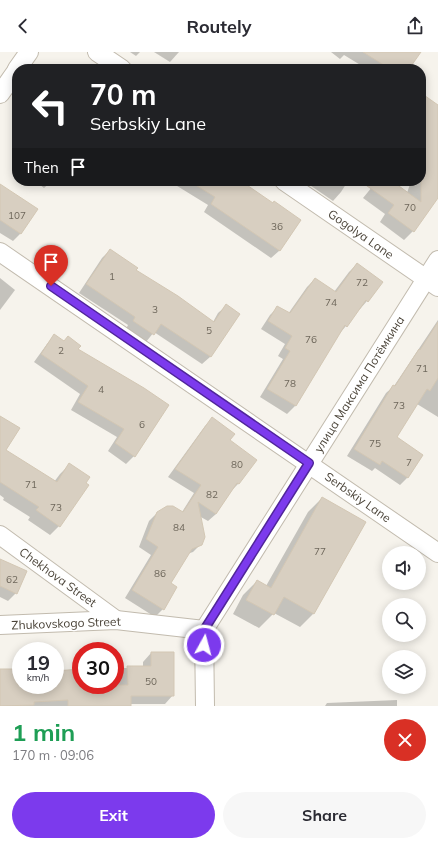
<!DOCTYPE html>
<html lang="en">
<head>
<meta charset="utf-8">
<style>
  :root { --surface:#fff; --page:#f7f7f7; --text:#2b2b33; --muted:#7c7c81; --accent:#7c3aed }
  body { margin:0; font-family:Mulish,sans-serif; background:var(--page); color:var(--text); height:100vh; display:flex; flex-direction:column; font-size:15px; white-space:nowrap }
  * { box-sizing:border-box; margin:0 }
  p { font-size:13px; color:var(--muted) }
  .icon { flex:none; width:22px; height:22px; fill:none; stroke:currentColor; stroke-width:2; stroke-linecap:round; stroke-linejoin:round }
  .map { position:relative; height:654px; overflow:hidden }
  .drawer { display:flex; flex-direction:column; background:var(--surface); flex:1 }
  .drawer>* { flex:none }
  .guide { position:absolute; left:12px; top:12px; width:414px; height:122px; border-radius:16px; box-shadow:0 2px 10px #0003; background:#202124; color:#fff; overflow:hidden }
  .fabs { position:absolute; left:382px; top:494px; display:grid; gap:8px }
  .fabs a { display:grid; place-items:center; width:44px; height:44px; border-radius:50%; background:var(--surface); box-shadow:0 2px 10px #0003; font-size:20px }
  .speed { position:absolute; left:12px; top:590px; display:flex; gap:8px; font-size:20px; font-weight:700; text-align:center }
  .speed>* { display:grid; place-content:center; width:52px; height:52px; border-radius:50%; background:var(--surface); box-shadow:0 2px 10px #0003; line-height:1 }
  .speed small { font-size:10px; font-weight:400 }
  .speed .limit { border:6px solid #d22; background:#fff; color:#111 }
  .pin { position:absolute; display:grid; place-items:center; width:34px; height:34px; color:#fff; margin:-41px -17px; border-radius:50% 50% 50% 0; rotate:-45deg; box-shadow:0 0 4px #0007 }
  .pin .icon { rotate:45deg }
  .me { position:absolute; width:44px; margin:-22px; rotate:7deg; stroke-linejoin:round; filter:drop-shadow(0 0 3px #0008) }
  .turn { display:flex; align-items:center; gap:14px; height:84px; padding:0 12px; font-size:18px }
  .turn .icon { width:52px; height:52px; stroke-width:2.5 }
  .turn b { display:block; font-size:28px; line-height:34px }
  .then { display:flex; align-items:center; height:38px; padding:0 12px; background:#0003; gap:8px; font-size:15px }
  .round { display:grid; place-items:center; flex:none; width:42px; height:42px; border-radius:21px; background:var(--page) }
  .overview { display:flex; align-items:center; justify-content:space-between; height:68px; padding:0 12px }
  h1 { font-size:24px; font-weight:700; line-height:30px; color:#1e9e55 }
  .button { display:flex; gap:8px; margin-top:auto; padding:8px 12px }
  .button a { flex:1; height:46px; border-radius:24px; background:var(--accent); color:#fff; font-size:16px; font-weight:700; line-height:46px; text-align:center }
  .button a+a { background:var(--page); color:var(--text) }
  header { display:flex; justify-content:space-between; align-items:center; height:52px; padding:0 12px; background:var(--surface); font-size:18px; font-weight:700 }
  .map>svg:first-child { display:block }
  .shadow { fill:#0003 }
  .building { fill:#d8cfc1; stroke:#d3c7b4 }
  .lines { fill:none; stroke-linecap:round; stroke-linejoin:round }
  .minor-casing { stroke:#c2bbae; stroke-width:20 }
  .minor { stroke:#fff; stroke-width:18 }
  .route-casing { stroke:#51269a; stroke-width:10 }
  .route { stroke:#7c3aed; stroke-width:7 }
  .labels { text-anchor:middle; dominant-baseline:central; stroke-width:3; stroke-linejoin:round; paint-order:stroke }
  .number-label { font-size:10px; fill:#6e675b }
  .street-label { font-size:12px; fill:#4b4439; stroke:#fff }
</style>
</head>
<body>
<header><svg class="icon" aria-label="back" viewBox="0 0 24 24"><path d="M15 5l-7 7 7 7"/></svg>Routely<svg class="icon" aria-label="share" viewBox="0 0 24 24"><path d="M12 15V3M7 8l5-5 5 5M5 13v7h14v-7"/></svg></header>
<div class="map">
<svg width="438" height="654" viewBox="0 0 438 654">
  <rect width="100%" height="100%" fill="#f6f3ec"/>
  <!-- shadow -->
  <g class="shadow">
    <path d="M 130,0 L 140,0 L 136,4 Z"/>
    <path d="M 154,0 L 179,0 L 170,10 Z"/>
    <path d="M 331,0 L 419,0 L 408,17 L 367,17 L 344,3 L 340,7 Z"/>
    <path d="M 421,43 L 438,54 L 438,143 L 413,179 L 404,188 L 380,170 L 385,162 L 363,146 L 377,129 L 390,129 L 407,141 L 411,129 L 421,129 Z"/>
    <path d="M 35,129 L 52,129 L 44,136 Z"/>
    <path d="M 169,129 L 240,129 L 273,152 L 300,169 L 279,199 L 271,206 L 204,160 L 208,153 Z"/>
    <path d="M 304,129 L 348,129 L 341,140 L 333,149 Z"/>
    <path d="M 0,141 L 36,157 L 20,182 L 13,189 L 0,181 Z"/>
    <path d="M 110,198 L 135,219 L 213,270 L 218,261 L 226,254 L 239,262 L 210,305 L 202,312 L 154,280 L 146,290 L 126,277 L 128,273 L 79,241 L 102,206 Z"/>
    <path d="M 357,212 L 367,249 L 360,257 L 359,257 L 346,274 L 339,282 L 295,354 L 287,362 L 260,345 L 283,307 L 278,304 L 285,292 L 261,277 L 270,263 L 278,255 L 288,262 L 307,235 L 315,227 L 334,240 L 349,220 Z"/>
    <path d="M 0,226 L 15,238 L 0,258 Z"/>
    <path d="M 438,268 L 438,365 L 417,352 L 395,386 L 422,404 L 407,426 L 400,433 L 375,416 L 372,419 L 347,404 L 386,341 L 394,334 Z"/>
    <path d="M 54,284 L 63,290 L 143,337 L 134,404 L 126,412 L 108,399 L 117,385 L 71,358 L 80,342 L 34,310 L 47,292 Z"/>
    <path d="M 0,365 L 5,399 L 54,430 L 60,422 L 69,413 L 59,474 L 50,483 L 28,468 L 30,465 L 3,448 L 4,446 L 0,443 Z"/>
    <path d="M 213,367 L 228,389 L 255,409 L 238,432 L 231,439 L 216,462 L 208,469 L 199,464 L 201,492 L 193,500 L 187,502 L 169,532 L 163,557 L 155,565 L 125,546 L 151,503 L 139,495 L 149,469 L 157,461 L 182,460 L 194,441 L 168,425 L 205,374 Z"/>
    <path d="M 322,446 L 364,470 L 313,562 L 300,575 L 274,561 L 259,576 L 233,562 L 243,543 L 257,529 L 266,534 L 308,460 Z"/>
    <path d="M 0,508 L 16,541 L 8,549 L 0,545 Z"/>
    <path d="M 151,601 L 173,643 L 165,652 L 130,652 L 130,654 L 0,654 L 0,618 L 17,621 L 21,621 L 21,633 L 55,633 L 55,620 L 81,617 L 81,633 L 115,633 L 115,616 L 127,616 L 128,615 L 143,615 L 143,610 Z"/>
    <path d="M 397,648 L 397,654 L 325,654 L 327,651 Z"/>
  </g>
  <!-- building -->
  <g class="building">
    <path d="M 363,0 L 421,0 L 409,17 L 390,17 Z"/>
    <path d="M 421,41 L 438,53 L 438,146 L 414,180 L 388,161 L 394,153 L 360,129 L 392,129 L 421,150 Z"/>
    <path d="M 189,129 L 241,129 L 273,151 L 274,149 L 301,168 L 280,199 L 211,152 L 215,145 Z"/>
    <path d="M 0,132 L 38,157 L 21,182 L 0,168 Z"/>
    <path d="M 110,197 L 138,216 L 136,218 L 178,244 L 214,270 L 226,252 L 240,262 L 211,305 L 161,272 L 154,283 L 133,269 L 135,265 L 86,232 Z"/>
    <path d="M 357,211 L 383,230 L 368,250 L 366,248 L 347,275 L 345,273 L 296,354 L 267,337 L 290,299 L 285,296 L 292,284 L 268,269 L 277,254 L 290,261 L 315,226 L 336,240 Z"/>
    <path d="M 438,270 L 438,326 L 430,339 L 427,337 L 397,385 L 423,403 L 408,426 L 382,409 L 380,413 L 354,397 L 393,333 L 395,334 L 419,297 L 420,298 Z"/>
    <path d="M 54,282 L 64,289 L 68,284 L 81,294 L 78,297 L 144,336 L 169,353 L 135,405 L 115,391 L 124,377 L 78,350 L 88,334 L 41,302 Z"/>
    <path d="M 0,364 L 20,376 L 6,398 L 57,430 L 69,411 L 90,425 L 86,431 L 89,433 L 60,475 L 36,458 L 39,455 L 0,430 Z"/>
    <path d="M 212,365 L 235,382 L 230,388 L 257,408 L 239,432 L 237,431 L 216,462 L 198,450 L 205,485 L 202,493 L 192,497 L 171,531 L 177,535 L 164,558 L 132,538 L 158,495 L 146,487 L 157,460 L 167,454 L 173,454 L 183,460 L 201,433 L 175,417 Z"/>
    <path d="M 322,445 L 366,470 L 314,562 L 284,545 L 274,563 L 246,548 L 257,528 L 271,536 Z"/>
    <path d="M 0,507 L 27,519 L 17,542 L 0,534 Z"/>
    <path d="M 151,600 L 174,600 L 174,644 L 131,644 L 131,654 L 68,654 L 68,648 L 34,650 L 34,653 L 0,654 L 0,617 L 17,617 L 18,633 L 55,633 L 55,619 L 81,617 L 81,633 L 128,633 L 127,614 L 151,614 Z"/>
  </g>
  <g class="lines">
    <defs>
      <g id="minor">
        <path d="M 97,0 L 122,17"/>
        <path d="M 17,17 L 29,0"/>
        <path d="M 0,42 L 17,18"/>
        <path d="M 284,129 L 438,235"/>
        <path d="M 0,200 L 438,501"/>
        <path d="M 0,483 L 116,568"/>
        <path d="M 0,573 L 116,568 L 204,578"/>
        <path d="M 204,578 L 438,208"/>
        <path d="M 204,578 L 205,654"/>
      </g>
    </defs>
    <!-- minor casing -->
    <use href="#minor" class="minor-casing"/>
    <!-- minor -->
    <use href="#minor" class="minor"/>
  </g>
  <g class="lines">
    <defs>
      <path id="route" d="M 51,234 L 309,411 L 204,578 L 204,593"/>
    </defs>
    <!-- route casing -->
    <use href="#route" class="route-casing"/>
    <!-- route -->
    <use href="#route" class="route"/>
  </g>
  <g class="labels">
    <!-- number labels -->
    <g class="number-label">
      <text x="410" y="155">70</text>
      <text x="17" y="163">107</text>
      <text x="277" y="174">36</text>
      <text x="112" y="224">1</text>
      <text x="362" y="230">72</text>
      <text x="331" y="250">74</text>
      <text x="155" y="257">3</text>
      <text x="209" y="278">5</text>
      <text x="311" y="287">76</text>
      <text x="61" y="298">2</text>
      <text x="422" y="316">71</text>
      <text x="290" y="331">78</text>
      <text x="101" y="337">4</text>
      <text x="399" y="353">73</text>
      <text x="142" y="372">6</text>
      <text x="375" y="391">75</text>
      <text x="409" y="410">7</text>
      <text x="237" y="412">80</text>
      <text x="31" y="432">71</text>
      <text x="212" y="442">82</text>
      <text x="56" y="455">73</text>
      <text x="179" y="475">84</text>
      <text x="320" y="499">77</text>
      <text x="160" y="521">86</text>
      <text x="12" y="527">62</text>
      <text x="151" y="629">50</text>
    </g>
    <!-- street labels -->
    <g class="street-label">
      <text transform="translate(361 182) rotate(35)">Gogolya Lane</text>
      <text transform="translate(359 332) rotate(-58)">улица Максима Потёмкина</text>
      <text transform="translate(358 445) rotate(35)">Serbskiy Lane</text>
      <text transform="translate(58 525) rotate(36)">Chekhova Street</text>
      <text transform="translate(66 571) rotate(-2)">Zhukovskogo Street</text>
    </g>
  </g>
</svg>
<div class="fabs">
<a><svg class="icon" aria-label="sound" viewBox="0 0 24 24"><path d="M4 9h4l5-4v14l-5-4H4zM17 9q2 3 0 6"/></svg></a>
<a><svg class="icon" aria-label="search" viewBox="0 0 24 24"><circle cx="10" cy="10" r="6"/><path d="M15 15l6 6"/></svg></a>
<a><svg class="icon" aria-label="layers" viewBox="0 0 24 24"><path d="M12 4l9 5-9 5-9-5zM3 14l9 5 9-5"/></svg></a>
</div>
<div class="speed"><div>19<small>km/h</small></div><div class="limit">30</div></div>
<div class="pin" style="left:51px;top:234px;background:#d93025"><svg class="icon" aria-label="arrive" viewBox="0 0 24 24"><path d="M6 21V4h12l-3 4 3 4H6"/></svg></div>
<svg class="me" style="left:204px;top:593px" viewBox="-20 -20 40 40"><circle r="17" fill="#7c3aed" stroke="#fff" stroke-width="3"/><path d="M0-11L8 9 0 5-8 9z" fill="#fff"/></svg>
<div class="guide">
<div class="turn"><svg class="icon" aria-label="left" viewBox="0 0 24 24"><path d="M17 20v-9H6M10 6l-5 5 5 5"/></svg><div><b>70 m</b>Serbskiy Lane</div></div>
<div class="then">Then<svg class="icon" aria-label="arrive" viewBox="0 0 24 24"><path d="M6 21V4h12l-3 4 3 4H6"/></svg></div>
</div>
</div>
<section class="drawer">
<div class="overview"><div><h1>1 min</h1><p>170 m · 09:06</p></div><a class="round" style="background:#d93025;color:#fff"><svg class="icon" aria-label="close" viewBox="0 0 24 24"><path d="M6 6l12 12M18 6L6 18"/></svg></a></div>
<div class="button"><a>Exit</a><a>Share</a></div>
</section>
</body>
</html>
